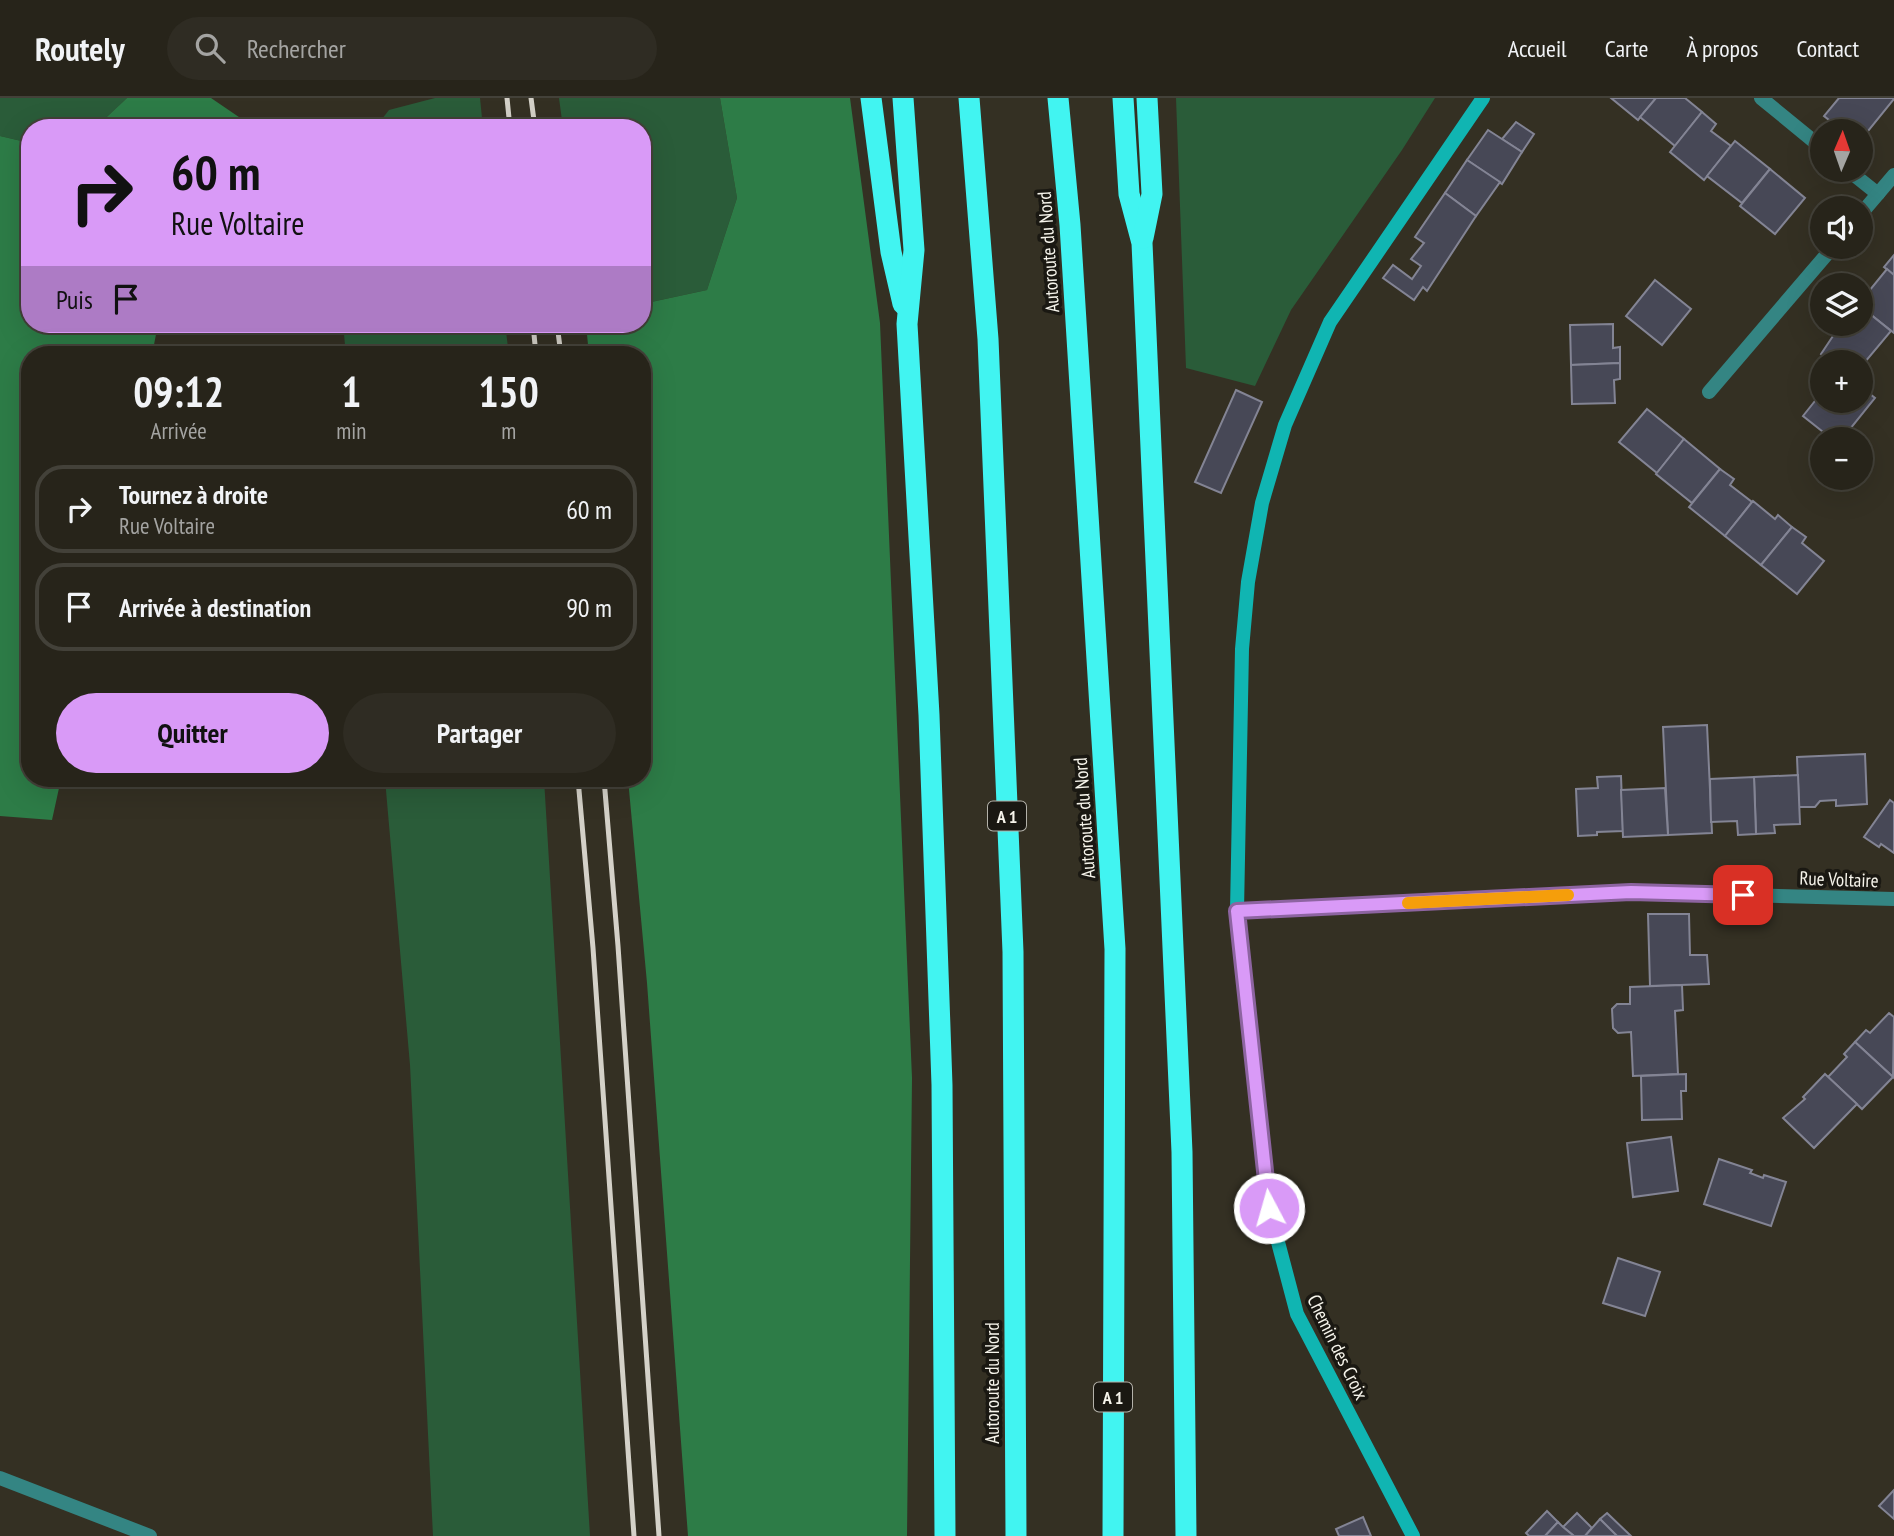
<!DOCTYPE html>
<html lang="fr">
<head>
<meta charset="utf-8">
<style>
  :root { --surface:#27241a; --page:#2f2c23; --text:#f1f3f6; --muted:#a4a4a2; --line:#434139; --accent:#d99af7 }
  body { margin:0; font-family:"PT Sans Narrow",sans-serif; background:var(--page); color:var(--text); height:100vh; display:flex; flex-direction:column; font-size:26px; white-space:nowrap }
  * { box-sizing:border-box; margin:0 }
  p { font-size:23px; color:var(--muted) }
  .icon { flex:none; width:38px; height:38px; fill:none; stroke:currentColor; stroke-width:2; stroke-linecap:round; stroke-linejoin:round }
  .map { position:relative; flex:1; overflow:hidden }
  .drawer { position:absolute; left:21px; top:248px; width:630px; height:441px; display:flex; flex-direction:column; background:var(--surface); border-radius:28px; box-shadow:0 7px 28px #0002,0 0 0 2px var(--line) }
  .drawer>* { flex:none }
  .guide { position:absolute; left:21px; top:21px; width:630px; height:214px; border-radius:28px; box-shadow:0 7px 28px #0002,0 0 0 2px var(--line); background:#d99af7; color:#111; overflow:hidden }
  .needle { width:46px; rotate:2deg }
  .tools { position:absolute; left:1810px; top:21px; display:grid; gap:14px }
  .tools a { display:grid; place-items:center; width:63px; height:63px; border-radius:50%; background:var(--surface); box-shadow:0 7px 28px #0002,0 0 0 2px var(--line); font-size:35px }
  .pin { position:absolute; display:grid; place-items:center; width:60px; height:60px; color:#fff; margin:-30px; border-radius:14px; box-shadow:0 4px 10px #0006 }
  .me { position:absolute; width:77px; margin:-38px; rotate:354deg; stroke-linejoin:round; filter:drop-shadow(0 0 5px #0008) }
  .turn { display:flex; align-items:center; gap:24px; height:147px; padding:0 35px; font-size:32px }
  .turn .icon { width:91px; height:91px; stroke-width:2.5 }
  .turn b { display:block; font-size:49px; line-height:60px }
  .then { display:flex; align-items:center; height:66px; padding:0 35px; background:#0003; gap:14px; font-size:26px }
  .eta { display:flex; justify-content:space-evenly; align-items:center; height:119px; text-align:center }
  .eta b { font-size:42px; font-weight:800; line-height:49px }
  .cta { display:flex; gap:14px; margin-top:auto; padding:14px 35px }
  .cta a { flex:1; height:80px; border-radius:42px; background:var(--accent); color:#111; font-size:28px; font-weight:800; line-height:80px; text-align:center }
  .cta a+a { background:var(--page); color:var(--text) }
  ul { padding:0; list-style:none }
  li { display:flex; align-items:center; gap:21px; height:88px; margin:0 14px 10px; padding:0 21px; border:4px solid var(--line); border-radius:28px }
  li div { flex:1 }
  li b { display:block; font-size:26px }
  li em { font-style:normal }
  header { display:flex; align-items:center; gap:42px; box-sizing:border-box; height:98px; padding:0 35px; background:var(--surface); border-bottom:2px solid var(--line) }
  header strong { font-size:33px }
  nav { display:flex; gap:38px; margin-inline-start:auto; font-size:24px }
  .search { width:490px; height:63px; background:var(--page); display:flex; align-items:center; gap:18px; box-sizing:border-box; padding:0 24px; border-radius:38px; color:var(--muted); font-size:26px }
  .map>svg:first-child { display:block }
  .green { fill:#2a5c39 }
  .forest { fill:#2d7c47 }
  .building { fill:#474856; stroke:#838494; stroke-width:2 }
  .lines { fill:none; stroke-linecap:round; stroke-linejoin:round }
  .street { stroke:#348583; stroke-width:14 }
  .secondary { stroke:#10b5b2; stroke-width:14 }
  .highway { stroke:#41f4f1; stroke-width:21 }
  .rail { stroke:#d4d1c8; stroke-width:5 }
  .route-casing { stroke:#8d64a1; stroke-width:18 }
  .route { stroke:#d99af7; stroke-width:12 }
  .slow { stroke:#f59e0b; stroke-width:12 }
  .labels { text-anchor:middle; dominant-baseline:central; stroke-width:7; stroke-linejoin:round; paint-order:stroke }
  .shield { fill:#1a1812; stroke:#b4b2aa; stroke-width:2 }
  .shield-label { font-size:18px; font-weight:bold; fill:#f6f4eb }
  .street-label { font-size:19px; fill:#f6f4eb; stroke:#1a1812 }
</style>
</head>
<body>
<header>
<strong>Routely</strong>
<div class="search"><svg class="icon" aria-label="search" viewBox="0 0 24 24"><circle cx="10" cy="10" r="6"/><path d="M15 15l6 6"/></svg>Rechercher</div>
<nav><a>Accueil</a><a>Carte</a><a>À propos</a><a>Contact</a></nav>
</header>
<div class="map">
<svg width="1894" height="1438" viewBox="0 0 1894 1438">
  <rect width="100%" height="100%" fill="#343023"/>
  <!-- green -->
  <g class="green">
    <path d="M 0,0 L 127,0 L 95,30 L 30,30 L 30,45 L 0,38 Z"/>
    <path d="M 435,0 L 480,0 L 483,30 L 375,30 L 389,12 Z"/>
    <path d="M 559,0 L 720,0 L 737,100 L 707,192 L 642,206 L 642,30 L 563,30 Z"/>
    <path d="M 1176,0 L 1435,0 L 1402,52 L 1291,212 L 1255,288 L 1186,270 Z"/>
    <path d="M 343,226 L 505,226 L 509,257 L 346,257 Z"/>
    <path d="M 385,681 L 544,681 L 590,1438 L 433,1438 L 410,967 Z"/>
  </g>
  <!-- forest -->
  <g class="forest">
    <path d="M 127,0 L 211,0 L 255,30 L 95,30 Z"/>
    <path d="M 720,0 L 850,0 L 880,225 L 912,980 L 907,1438 L 688,1438 L 647,885 L 628,681 L 642,681 L 642,257 L 589,257 L 586,226 L 642,226 L 642,206 L 707,192 L 737,100 Z"/>
    <path d="M 0,38 L 30,45 L 30,226 L 158,226 L 152,257 L 30,257 L 30,681 L 61,681 L 52,722 L 0,718 Z"/>
  </g>
  <!-- building -->
  <g class="building">
    <path d="M 1611,0 L 1656,0 L 1638,22 Z"/>
    <path d="M 1656,0 L 1685,0 L 1702,14 L 1675,48 L 1640,19 Z"/>
    <path d="M 1839,0 L 1894,0 L 1894,1 L 1860,43 L 1860,33 L 1843,33 L 1824,18 Z"/>
    <path d="M 1702,14 L 1716,26 L 1711,33 L 1731,48 L 1704,82 L 1670,54 Z"/>
    <path d="M 1516,24 L 1534,36 L 1522,54 L 1502,41 Z"/>
    <path d="M 1488,32 L 1522,54 L 1502,86 L 1467,62 Z"/>
    <path d="M 1735,43 L 1770,71 L 1742,105 L 1707,78 Z"/>
    <path d="M 1467,62 L 1500,84 L 1476,118 L 1445,95 Z"/>
    <path d="M 1770,71 L 1805,100 L 1775,136 L 1740,108 Z"/>
    <path d="M 1445,95 L 1476,118 L 1427,193 L 1423,189 L 1414,202 L 1383,180 L 1393,167 L 1412,181 L 1421,168 L 1411,161 L 1424,145 L 1415,139 Z"/>
    <path d="M 1894,157 L 1894,177 L 1884,169 Z"/>
    <path d="M 1887,171 L 1894,177 L 1894,235 L 1860,208 L 1860,204 Z"/>
    <path d="M 1655,182 L 1691,211 L 1662,247 L 1626,218 Z"/>
    <path d="M 1860,208 L 1891,233 L 1860,270 L 1860,264 L 1831,264 L 1821,256 L 1841,226 L 1860,226 Z"/>
    <path d="M 1613,226 L 1613,250 L 1620,249 L 1620,265 L 1571,267 L 1570,227 Z"/>
    <path d="M 1620,265 L 1620,281 L 1614,282 L 1615,305 L 1572,306 L 1571,267 Z"/>
    <path d="M 1860,288 L 1875,300 L 1842,341 L 1832,341 L 1803,318 L 1819,298 L 1822,303 L 1860,303 Z"/>
    <path d="M 1236,292 L 1262,304 L 1221,395 L 1195,384 Z"/>
    <path d="M 1647,311 L 1684,341 L 1657,375 L 1619,344 Z"/>
    <path d="M 1684,341 L 1720,371 L 1692,405 L 1656,376 Z"/>
    <path d="M 1720,371 L 1734,381 L 1730,387 L 1752,404 L 1725,438 L 1689,409 Z"/>
    <path d="M 1753,403 L 1775,421 L 1778,417 L 1792,429 L 1761,467 L 1725,438 Z"/>
    <path d="M 1792,429 L 1806,439 L 1802,445 L 1824,463 L 1797,496 L 1761,467 Z"/>
    <path d="M 1707,627 L 1712,735 L 1668,737 L 1663,629 Z"/>
    <path d="M 1865,656 L 1867,706 L 1836,708 L 1836,702 L 1820,703 L 1815,709 L 1799,709 L 1797,659 Z"/>
    <path d="M 1798,677 L 1800,726 L 1774,727 L 1775,735 L 1756,736 L 1754,679 Z"/>
    <path d="M 1621,678 L 1623,733 L 1597,734 L 1597,737 L 1578,738 L 1576,691 L 1598,690 L 1597,679 Z"/>
    <path d="M 1754,679 L 1756,736 L 1738,737 L 1737,723 L 1711,724 L 1710,681 Z"/>
    <path d="M 1665,690 L 1668,737 L 1623,739 L 1621,692 Z"/>
    <path d="M 1890,702 L 1894,705 L 1894,755 L 1881,746 L 1879,749 L 1864,739 Z"/>
    <path d="M 1648,816 L 1689,816 L 1690,857 L 1707,857 L 1709,886 L 1650,888 Z"/>
    <path d="M 1682,887 L 1683,912 L 1675,913 L 1678,976 L 1633,978 L 1631,934 L 1618,935 L 1613,930 L 1612,911 L 1617,906 L 1630,906 L 1630,889 Z"/>
    <path d="M 1889,915 L 1894,919 L 1893,979 L 1855,944 L 1866,932 L 1870,935 Z"/>
    <path d="M 1855,944 L 1893,979 L 1862,1011 L 1828,979 L 1847,959 L 1844,956 Z"/>
    <path d="M 1686,976 L 1686,993 L 1681,993 L 1682,1021 L 1642,1022 L 1641,978 Z"/>
    <path d="M 1825,976 L 1857,1006 L 1814,1050 L 1783,1020 L 1805,1001 L 1803,999 Z"/>
    <path d="M 1671,1039 L 1678,1093 L 1633,1099 L 1627,1045 Z"/>
    <path d="M 1719,1061 L 1752,1072 L 1750,1075 L 1763,1080 L 1764,1077 L 1786,1084 L 1771,1128 L 1704,1106 Z"/>
    <path d="M 1618,1160 L 1660,1174 L 1645,1218 L 1603,1205 Z"/>
    <path d="M 1894,1392 L 1894,1421 L 1879,1408 Z"/>
    <path d="M 1547,1413 L 1558,1424 L 1545,1438 L 1529,1438 L 1526,1435 Z"/>
    <path d="M 1577,1415 L 1592,1430 L 1585,1438 L 1574,1438 L 1563,1429 Z"/>
    <path d="M 1607,1415 L 1631,1438 L 1617,1438 L 1600,1421 Z"/>
    <path d="M 1363,1419 L 1371,1438 L 1339,1438 L 1336,1431 Z"/>
    <path d="M 1600,1421 L 1617,1438 L 1585,1438 Z"/>
    <path d="M 1558,1424 L 1563,1429 L 1574,1438 L 1545,1438 Z"/>
  </g>
  <g class="lines">
    <!-- street -->
    <g class="street">
      <path d="M 1761,0 L 1822,50"/>
      <path d="M 1848,72 L 1878,96"/>
      <path d="M 1860,117 L 1894,77"/>
      <path d="M 1709,294 L 1833,149"/>
      <path d="M 1237,813 L 1631,794 L 1894,801"/>
      <path d="M 0,1380 L 150,1438"/>
    </g>
    <!-- secondary -->
    <path class="secondary" d="M 1413,1438 L 1297,1216 L 1269,1110 L 1237,813 L 1242,551 L 1248,484 L 1262,405 L 1285,327 L 1330,224 L 1483,0"/>
    <!-- highway -->
    <g class="highway">
      <path d="M 871,0 L 891,154 L 903,206"/>
      <path d="M 903,0 L 914,152 L 907,226 L 929,617 L 942,987 L 945,1438"/>
      <path d="M 969,0 L 988,241 L 1013,854 L 1016,1438"/>
      <path d="M 1058,0 L 1070,127 L 1115,851 L 1113,1438"/>
      <path d="M 1123,0 L 1129,96 L 1142,145 L 1182,1054 L 1186,1438"/>
      <path d="M 1143,140 L 1152,96 L 1147,0"/>
    </g>
    <!-- rail -->
    <g class="rail">
      <path d="M 507,0 L 510,30"/>
      <path d="M 531,0 L 535,30"/>
      <path d="M 533,226 L 536,257"/>
      <path d="M 557,226 L 561,257"/>
      <path d="M 578,681 L 593,850 L 634,1438"/>
      <path d="M 604,681 L 618,848 L 659,1438"/>
    </g>
  </g>
  <g class="lines">
    <defs>
      <path id="route" d="M 1269,1110 L 1237,813 L 1631,794 L 1743,797"/>
    </defs>
    <!-- route casing -->
    <use href="#route" class="route-casing"/>
    <!-- route -->
    <use href="#route" class="route"/>
    <!-- slow -->
    <path class="slow" d="M 1408,805 L 1568,797"/>
  </g>
  <g class="labels">
    <!-- shield labels -->
    <g class="shield">
      <rect x="988" y="703.5" width="38" height="29" rx="5"/>
      <rect x="1094" y="1284.5" width="38" height="29" rx="5"/>
    </g>
    <g class="shield-label">
      <text x="1007" y="718">A 1</text>
      <text x="1113" y="1299">A 1</text>
    </g>
    <!-- street labels -->
    <g class="street-label">
      <text transform="translate(1048 154) rotate(-94)">Autoroute du Nord</text>
      <text transform="translate(1084 720) rotate(-94)">Autoroute du Nord</text>
      <text transform="translate(1839 781) rotate(2)">Rue Voltaire</text>
      <text transform="translate(1338 1249) rotate(64)">Chemin des Croix</text>
      <text transform="translate(992 1285) rotate(-90)">Autoroute du Nord</text>
    </g>
  </g>
</svg>
<div class="tools">
<a><svg class="needle" viewBox="-14 -14 28 28"><path d="M0-13l5 13h-10z" fill="#e53935"/><path d="M0 13l5-13h-10z" fill="#a4a4a2"/></svg></a>
<a><svg class="icon" aria-label="sound" viewBox="0 0 24 24"><path d="M4 9h4l5-4v14l-5-4H4zM17 9q2 3 0 6"/></svg></a>
<a><svg class="icon" aria-label="layers" viewBox="0 0 24 24"><path d="M12 4l9 5-9 5-9-5zM3 14l9 5 9-5"/></svg></a>
<a>+</a>
<a>−</a>
</div>
<div class="pin" style="left:1743px;top:797px;background:#d93025"><svg class="icon" aria-label="arrive" viewBox="0 0 24 24"><path d="M6 21V4h12l-3 4 3 4H6"/></svg></div>
<svg class="me" style="left:1269px;top:1110px" viewBox="-20 -20 40 40"><circle r="17" fill="#d99af7" stroke="#fff" stroke-width="3"/><path d="M0-11L8 9 0 5-8 9z" fill="#fff"/></svg>
<div class="guide">
<div class="turn"><svg class="icon" aria-label="right" viewBox="0 0 24 24"><path d="M7 20v-9h11M14 6l5 5-5 5"/></svg><div><b>60 m</b>Rue Voltaire</div></div>
<div class="then">Puis<svg class="icon" aria-label="arrive" viewBox="0 0 24 24"><path d="M6 21V4h12l-3 4 3 4H6"/></svg></div>
</div>
<section class="drawer">
<div class="eta">
<div><b>09:12</b><p>Arrivée</p></div>
<div><b>1</b><p>min</p></div>
<div><b>150</b><p>m</p></div>
</div>
<ul>
<li><svg class="icon" aria-label="right" viewBox="0 0 24 24"><path d="M7 20v-9h11M14 6l5 5-5 5"/></svg><div><b>Tournez à droite</b><p>Rue Voltaire</p></div><em>60 m</em></li>
<li><svg class="icon" aria-label="arrive" viewBox="0 0 24 24"><path d="M6 21V4h12l-3 4 3 4H6"/></svg><div><b>Arrivée à destination</b></div><em>90 m</em></li>
</ul>
<div class="cta"><a>Quitter</a><a>Partager</a></div>
</section>
</div>
</body>
</html>
